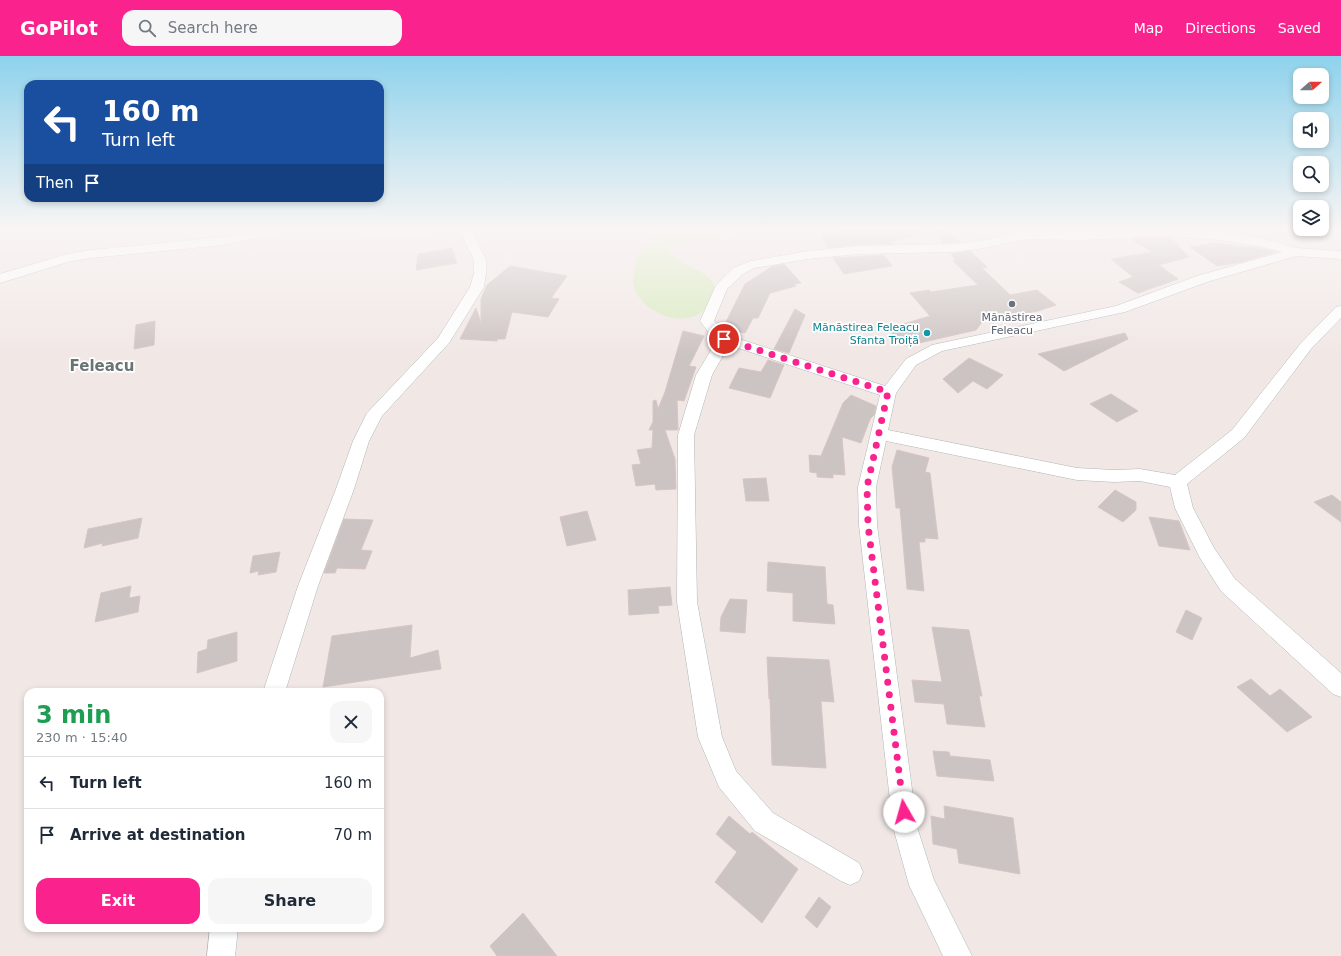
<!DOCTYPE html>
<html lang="en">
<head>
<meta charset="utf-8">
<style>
  :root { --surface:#fff; --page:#f6f6f7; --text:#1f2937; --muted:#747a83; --line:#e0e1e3; --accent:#fa238e }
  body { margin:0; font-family:"DejaVu Sans",sans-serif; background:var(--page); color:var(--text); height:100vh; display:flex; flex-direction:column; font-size:15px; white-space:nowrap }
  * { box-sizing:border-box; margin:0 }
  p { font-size:13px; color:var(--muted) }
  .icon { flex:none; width:22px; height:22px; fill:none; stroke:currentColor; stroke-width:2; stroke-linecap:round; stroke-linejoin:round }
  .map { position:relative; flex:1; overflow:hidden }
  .panel { position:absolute; left:24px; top:632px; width:360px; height:244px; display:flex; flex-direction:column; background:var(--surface); border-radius:12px; box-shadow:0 2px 6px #0003 }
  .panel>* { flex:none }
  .banner { position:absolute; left:24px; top:24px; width:360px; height:122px; border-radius:12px; box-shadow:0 2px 6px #0003; background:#1a4fa0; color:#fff; overflow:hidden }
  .needle { width:26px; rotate:69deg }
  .fabs { position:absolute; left:1293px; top:12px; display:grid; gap:8px }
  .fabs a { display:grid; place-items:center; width:36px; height:36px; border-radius:8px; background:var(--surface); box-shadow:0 2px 6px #0003; font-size:20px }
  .pin { position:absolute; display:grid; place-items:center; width:34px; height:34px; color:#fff; margin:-17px; border:2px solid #fff; border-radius:50%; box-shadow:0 1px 4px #0007 }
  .me { position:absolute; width:44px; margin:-22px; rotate:353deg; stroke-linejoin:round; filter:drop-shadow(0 0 3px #0008) }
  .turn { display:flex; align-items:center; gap:14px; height:84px; padding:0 12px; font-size:18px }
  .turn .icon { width:52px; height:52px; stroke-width:2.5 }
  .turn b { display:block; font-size:28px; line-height:34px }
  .then { display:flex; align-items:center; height:38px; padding:0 12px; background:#0003; gap:8px; font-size:15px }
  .round { display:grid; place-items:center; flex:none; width:42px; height:42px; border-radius:12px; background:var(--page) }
  .summary { display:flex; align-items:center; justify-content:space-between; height:68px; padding:0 12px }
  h1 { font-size:24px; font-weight:700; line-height:30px; color:#1e9e55 }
  .action { display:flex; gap:8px; margin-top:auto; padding:8px 12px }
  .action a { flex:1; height:46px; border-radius:12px; background:var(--accent); color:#fff; font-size:16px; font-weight:700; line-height:46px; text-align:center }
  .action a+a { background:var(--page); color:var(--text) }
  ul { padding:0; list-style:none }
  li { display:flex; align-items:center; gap:12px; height:52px; padding:0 12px; border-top:1px solid var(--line) }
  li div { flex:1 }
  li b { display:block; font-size:15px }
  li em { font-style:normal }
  header { display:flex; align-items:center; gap:24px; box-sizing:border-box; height:56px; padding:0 20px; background:var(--accent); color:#fff }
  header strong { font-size:19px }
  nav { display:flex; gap:22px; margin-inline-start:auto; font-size:14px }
  .search { width:280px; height:36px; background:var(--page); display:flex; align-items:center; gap:10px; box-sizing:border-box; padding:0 14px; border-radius:12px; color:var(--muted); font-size:15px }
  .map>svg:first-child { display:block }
  .green { fill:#d9ebc0 }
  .building { fill:#ccc4c3; stroke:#d7c5c3 }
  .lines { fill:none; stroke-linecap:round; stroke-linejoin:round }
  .street-casing { stroke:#aeb7b7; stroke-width:1 }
  .street { fill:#fff; fill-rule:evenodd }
  .route { stroke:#fa238e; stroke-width:7; stroke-dasharray:0 12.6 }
  .worship-dot { fill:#6b7280; stroke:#fff; stroke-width:1.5 }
  .culture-dot { fill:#0f9aa8; stroke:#fff; stroke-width:1.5 }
  .labels { text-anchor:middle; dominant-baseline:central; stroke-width:3.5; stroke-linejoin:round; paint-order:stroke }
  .far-worship-label { font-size:11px; fill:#5b616d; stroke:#fff }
  .far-culture-label { font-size:11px; fill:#0d838f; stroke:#fff; text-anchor:end }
  .quarter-label { font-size:15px; font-weight:bold; fill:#697574; stroke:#fff }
</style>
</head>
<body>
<header>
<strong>GoPilot</strong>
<div class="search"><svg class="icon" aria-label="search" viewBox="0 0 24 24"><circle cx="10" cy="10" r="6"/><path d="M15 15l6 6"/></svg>Search here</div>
<nav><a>Map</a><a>Directions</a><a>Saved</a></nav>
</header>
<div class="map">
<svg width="1341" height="900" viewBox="0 0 1341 900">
  <rect width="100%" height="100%" fill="#f1e8e6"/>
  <!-- green -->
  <path class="green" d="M 675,173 L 760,173 C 748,176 736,180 724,182 C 705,186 685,179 669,193 C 679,211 710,213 715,232 C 716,237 712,242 710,246 C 693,278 640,259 633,228 C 632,223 635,219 635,213 C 636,204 637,198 643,191 C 652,182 665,180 675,173 Z"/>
  <!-- building -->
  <g class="building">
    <path d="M 869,173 L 919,173 L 919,178 L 891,186 L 893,188 L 858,188 L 828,192 L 821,179 L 839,178 L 837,175 Z"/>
    <path d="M 933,173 L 946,173 L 960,186 L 943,187 Z"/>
    <path d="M 1131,183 L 1172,183 L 1189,201 L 1159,209 L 1178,223 L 1138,237 L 1119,226 L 1133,221 L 1111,203 L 1152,196 Z"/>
    <path d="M 1215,187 L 1258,192 L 1276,196 L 1242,206 L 1217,210 L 1190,191 Z"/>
    <path d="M 452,192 L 457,207 L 416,214 L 418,198 Z"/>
    <path d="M 970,195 L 987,211 L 982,212 L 1010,239 L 1037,234 L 1056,249 L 1038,255 L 983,265 L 976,274 L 906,290 L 887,273 L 930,260 L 910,237 L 929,234 L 931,236 L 978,229 L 953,205 L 956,205 L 951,198 Z"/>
    <path d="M 884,199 L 892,210 L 844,218 L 833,202 Z"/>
    <path d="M 784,208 L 801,227 L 794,228 L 796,230 L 770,237 L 758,262 L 753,262 L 745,277 L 723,272 L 745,228 L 771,211 Z"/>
    <path d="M 510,210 L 567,220 L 551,242 L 559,243 L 548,261 L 512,256 L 505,283 L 497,283 L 497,285 L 460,283 L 476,252 L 481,267 L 481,243 L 487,229 Z"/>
    <path d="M 795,253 L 805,259 L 789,297 L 774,293 Z"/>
    <path d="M 155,265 L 154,289 L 134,293 L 136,269 Z"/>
    <path d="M 683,275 L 704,280 L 689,310 L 696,311 L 684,345 L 677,344 L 678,374 L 665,374 L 675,403 L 676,433 L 656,434 L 655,428 L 636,430 L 632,409 L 641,408 L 637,394 L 652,392 L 653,374 L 649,374 L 653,366 L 653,345 L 656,344 L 658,353 L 665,336 Z"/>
    <path d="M 1125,277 L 1128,283 L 1064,315 L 1038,298 Z"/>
    <path d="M 969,302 L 1003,319 L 987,333 L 973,325 L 958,337 L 943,323 Z"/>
    <path d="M 768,304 L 784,309 L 770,342 L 729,332 L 739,312 L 761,316 Z"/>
    <path d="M 1111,338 L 1138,355 L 1117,366 L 1090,348 Z"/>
    <path d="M 851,339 L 876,350 L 874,359 L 870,363 L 861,387 L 842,381 L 845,419 L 833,418 L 833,422 L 817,421 L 817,417 L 810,416 L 809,399 L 821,400 L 843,347 Z"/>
    <path d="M 897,394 L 929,402 L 925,416 L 930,417 L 938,483 L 925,482 L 925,486 L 919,486 L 924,535 L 907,533 L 900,452 L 896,452 L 892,411 Z"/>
    <path d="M 766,422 L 769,445 L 746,445 L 743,423 Z"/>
    <path d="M 1115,434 L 1136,446 L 1136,454 L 1123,466 L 1098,451 Z"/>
    <path d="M 1332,439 L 1341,446 L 1341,466 L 1314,446 Z"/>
    <path d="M 587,455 L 596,484 L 567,490 L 560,461 Z"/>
    <path d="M 1149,461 L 1179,465 L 1190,494 L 1159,490 Z"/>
    <path d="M 142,462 L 138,482 L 102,490 L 103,487 L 84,492 L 88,473 Z"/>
    <path d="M 344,463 L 373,464 L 361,494 L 372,495 L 365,513 L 337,512 L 335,517 L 324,517 Z"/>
    <path d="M 280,496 L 276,516 L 258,519 L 259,515 L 250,517 L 253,500 Z"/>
    <path d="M 768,506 L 825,511 L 827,548 L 833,549 L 835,568 L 793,565 L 793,537 L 767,535 Z"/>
    <path d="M 131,530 L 129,542 L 140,540 L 138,556 L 95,566 L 101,537 Z"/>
    <path d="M 670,531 L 672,549 L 658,550 L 659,557 L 629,559 L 628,534 Z"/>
    <path d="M 730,543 L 747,544 L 745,577 L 720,575 L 721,561 Z"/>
    <path d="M 1186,554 L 1202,562 L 1192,584 L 1176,576 Z"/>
    <path d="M 412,569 L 410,602 L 438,594 L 441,613 L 323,631 L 332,580 Z"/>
    <path d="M 932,571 L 969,574 L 982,640 L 979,640 L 985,671 L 947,668 L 944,648 L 915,646 L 912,624 L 942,626 Z"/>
    <path d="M 237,576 L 237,605 L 197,617 L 198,596 L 207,593 L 208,584 Z"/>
    <path d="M 767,601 L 829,604 L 834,646 L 821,645 L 826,712 L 772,709 L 770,643 L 769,643 Z"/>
    <path d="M 1251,623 L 1270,640 L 1280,633 L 1312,661 L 1287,676 L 1237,631 Z"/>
    <path d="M 933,695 L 949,696 L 950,700 L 990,704 L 994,725 L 937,720 Z"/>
    <path d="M 944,750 L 1013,762 L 1020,818 L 959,807 L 957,793 L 933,788 L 931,760 L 945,763 Z"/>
    <path d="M 729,760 L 750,778 L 752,776 L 798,813 L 762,867 L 715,826 L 737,796 L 716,778 Z"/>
    <path d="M 819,841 L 831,851 L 817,872 L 805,861 Z"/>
    <path d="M 523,857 L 557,900 L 497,900 L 490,890 Z"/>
  </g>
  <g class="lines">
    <defs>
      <g id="street">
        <path d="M 263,173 L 284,173 L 282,176 L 224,189 L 91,202 L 68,206 L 0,227 L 0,218 L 67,198 L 91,194 L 224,181 Z"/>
        <path d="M 359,173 L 438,173 L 436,176 L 432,177 L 399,179 L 365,177 L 361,176 Z"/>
        <path d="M 459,173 L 471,173 L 486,204 L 486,217 L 484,231 L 449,287 L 382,360 L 369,385 L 354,433 L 318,530 L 285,636 L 263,636 L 298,530 L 336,433 L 353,385 L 367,357 L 438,282 L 470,231 L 474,217 L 474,204 Z"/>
        <path d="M 1171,173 L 1210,175 L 1261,182 L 1296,192 L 1341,195 L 1341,203 L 1296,200 L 1207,226 L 1125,256 L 942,295 L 916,309 L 896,337 L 888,374 L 1077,412 L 1114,414 L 1140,413 L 1175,419 L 1232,374 L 1301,287 L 1336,251 L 1341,250 L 1341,262 L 1311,293 L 1244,382 L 1187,428 L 1193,452 L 1214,492 L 1235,523 L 1341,617 L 1341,641 L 1333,638 L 1221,535 L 1200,502 L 1175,452 L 1170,431 L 1140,425 L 1114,426 L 1077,424 L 886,385 L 876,431 L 877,469 L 917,771 L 934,824 L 972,900 L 943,900 L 909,829 L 893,771 L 859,469 L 858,431 L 880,339 L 729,289 L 712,319 L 694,379 L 697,546 L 722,681 L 736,715 L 773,757 L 859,807 L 863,816 L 859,825 L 850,829 L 841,825 L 755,775 L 719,731 L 698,681 L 677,546 L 678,379 L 696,319 L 717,284 L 709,277 L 700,265 L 716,229 L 733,212 L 751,205 L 808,195 L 858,190 L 955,188 L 984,184 L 1026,175 L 1080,176 ZM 1165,180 C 1204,182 1244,185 1282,196 L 1197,220 L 1116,250 L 932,289 L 906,303 L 885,330 L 730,280 L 714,265 L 727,233 L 743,218 L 754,212 L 808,203 L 858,198 L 955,196 L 984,192 L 1026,183 L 1080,184 Z"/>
        <path d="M 210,872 L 238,872 L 235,900 L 207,900 Z"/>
      </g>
    </defs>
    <!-- street casing -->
    <use href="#street" class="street-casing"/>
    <!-- street -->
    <use href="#street" class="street"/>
  </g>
  <!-- sky -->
  <linearGradient id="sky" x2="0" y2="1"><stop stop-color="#8ed2ec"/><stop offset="0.58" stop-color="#f9f5f4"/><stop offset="1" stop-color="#f9f5f4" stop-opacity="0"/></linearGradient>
  <rect width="1341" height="299" fill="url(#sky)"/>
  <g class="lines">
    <!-- route -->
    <path class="route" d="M 724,283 L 888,336 L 867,431 L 868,469 L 904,756"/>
  </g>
  <!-- markers -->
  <circle class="worship-dot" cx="1012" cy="248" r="4"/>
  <circle class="culture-dot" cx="927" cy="277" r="4"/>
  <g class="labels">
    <!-- far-worship labels -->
    <g class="far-worship-label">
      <text x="1012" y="261">Mănăstirea<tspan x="1012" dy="13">Feleacu</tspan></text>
    </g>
    <!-- far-culture labels -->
    <g class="far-culture-label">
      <text x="919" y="271">Mănăstirea Feleacu<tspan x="919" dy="13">Sfanta Troiță</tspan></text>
    </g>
    <!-- quarter labels -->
    <g class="quarter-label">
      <text x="102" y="310">Feleacu</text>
    </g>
  </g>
</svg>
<div class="fabs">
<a><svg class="needle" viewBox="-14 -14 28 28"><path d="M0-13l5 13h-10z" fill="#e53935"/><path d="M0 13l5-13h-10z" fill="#747a83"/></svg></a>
<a><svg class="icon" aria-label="sound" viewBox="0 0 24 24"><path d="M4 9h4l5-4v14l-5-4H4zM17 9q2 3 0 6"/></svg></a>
<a><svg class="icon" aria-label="search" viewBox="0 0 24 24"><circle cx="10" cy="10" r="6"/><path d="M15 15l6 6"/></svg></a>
<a><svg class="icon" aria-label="layers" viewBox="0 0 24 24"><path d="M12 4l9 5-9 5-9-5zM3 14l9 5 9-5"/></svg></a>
</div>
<div class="pin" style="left:724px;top:283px;background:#d93025"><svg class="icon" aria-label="arrive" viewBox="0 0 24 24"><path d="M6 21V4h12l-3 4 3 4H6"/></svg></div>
<svg class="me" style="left:904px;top:756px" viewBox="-20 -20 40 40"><circle r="19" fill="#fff"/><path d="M0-13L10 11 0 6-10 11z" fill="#fa238e"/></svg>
<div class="banner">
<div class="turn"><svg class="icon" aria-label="left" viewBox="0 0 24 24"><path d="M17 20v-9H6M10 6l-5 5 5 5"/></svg><div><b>160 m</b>Turn left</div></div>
<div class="then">Then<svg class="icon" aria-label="arrive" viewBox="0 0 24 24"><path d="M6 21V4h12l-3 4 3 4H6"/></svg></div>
</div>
<section class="panel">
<div class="summary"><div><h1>3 min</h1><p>230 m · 15:40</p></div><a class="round"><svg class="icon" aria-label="close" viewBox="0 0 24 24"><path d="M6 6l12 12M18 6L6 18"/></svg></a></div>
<ul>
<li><svg class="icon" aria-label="left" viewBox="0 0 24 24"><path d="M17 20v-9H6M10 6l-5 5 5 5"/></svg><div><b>Turn left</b></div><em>160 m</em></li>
<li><svg class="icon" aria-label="arrive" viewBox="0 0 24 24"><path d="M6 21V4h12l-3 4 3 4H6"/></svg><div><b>Arrive at destination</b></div><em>70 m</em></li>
</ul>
<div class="action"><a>Exit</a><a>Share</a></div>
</section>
</div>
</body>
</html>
